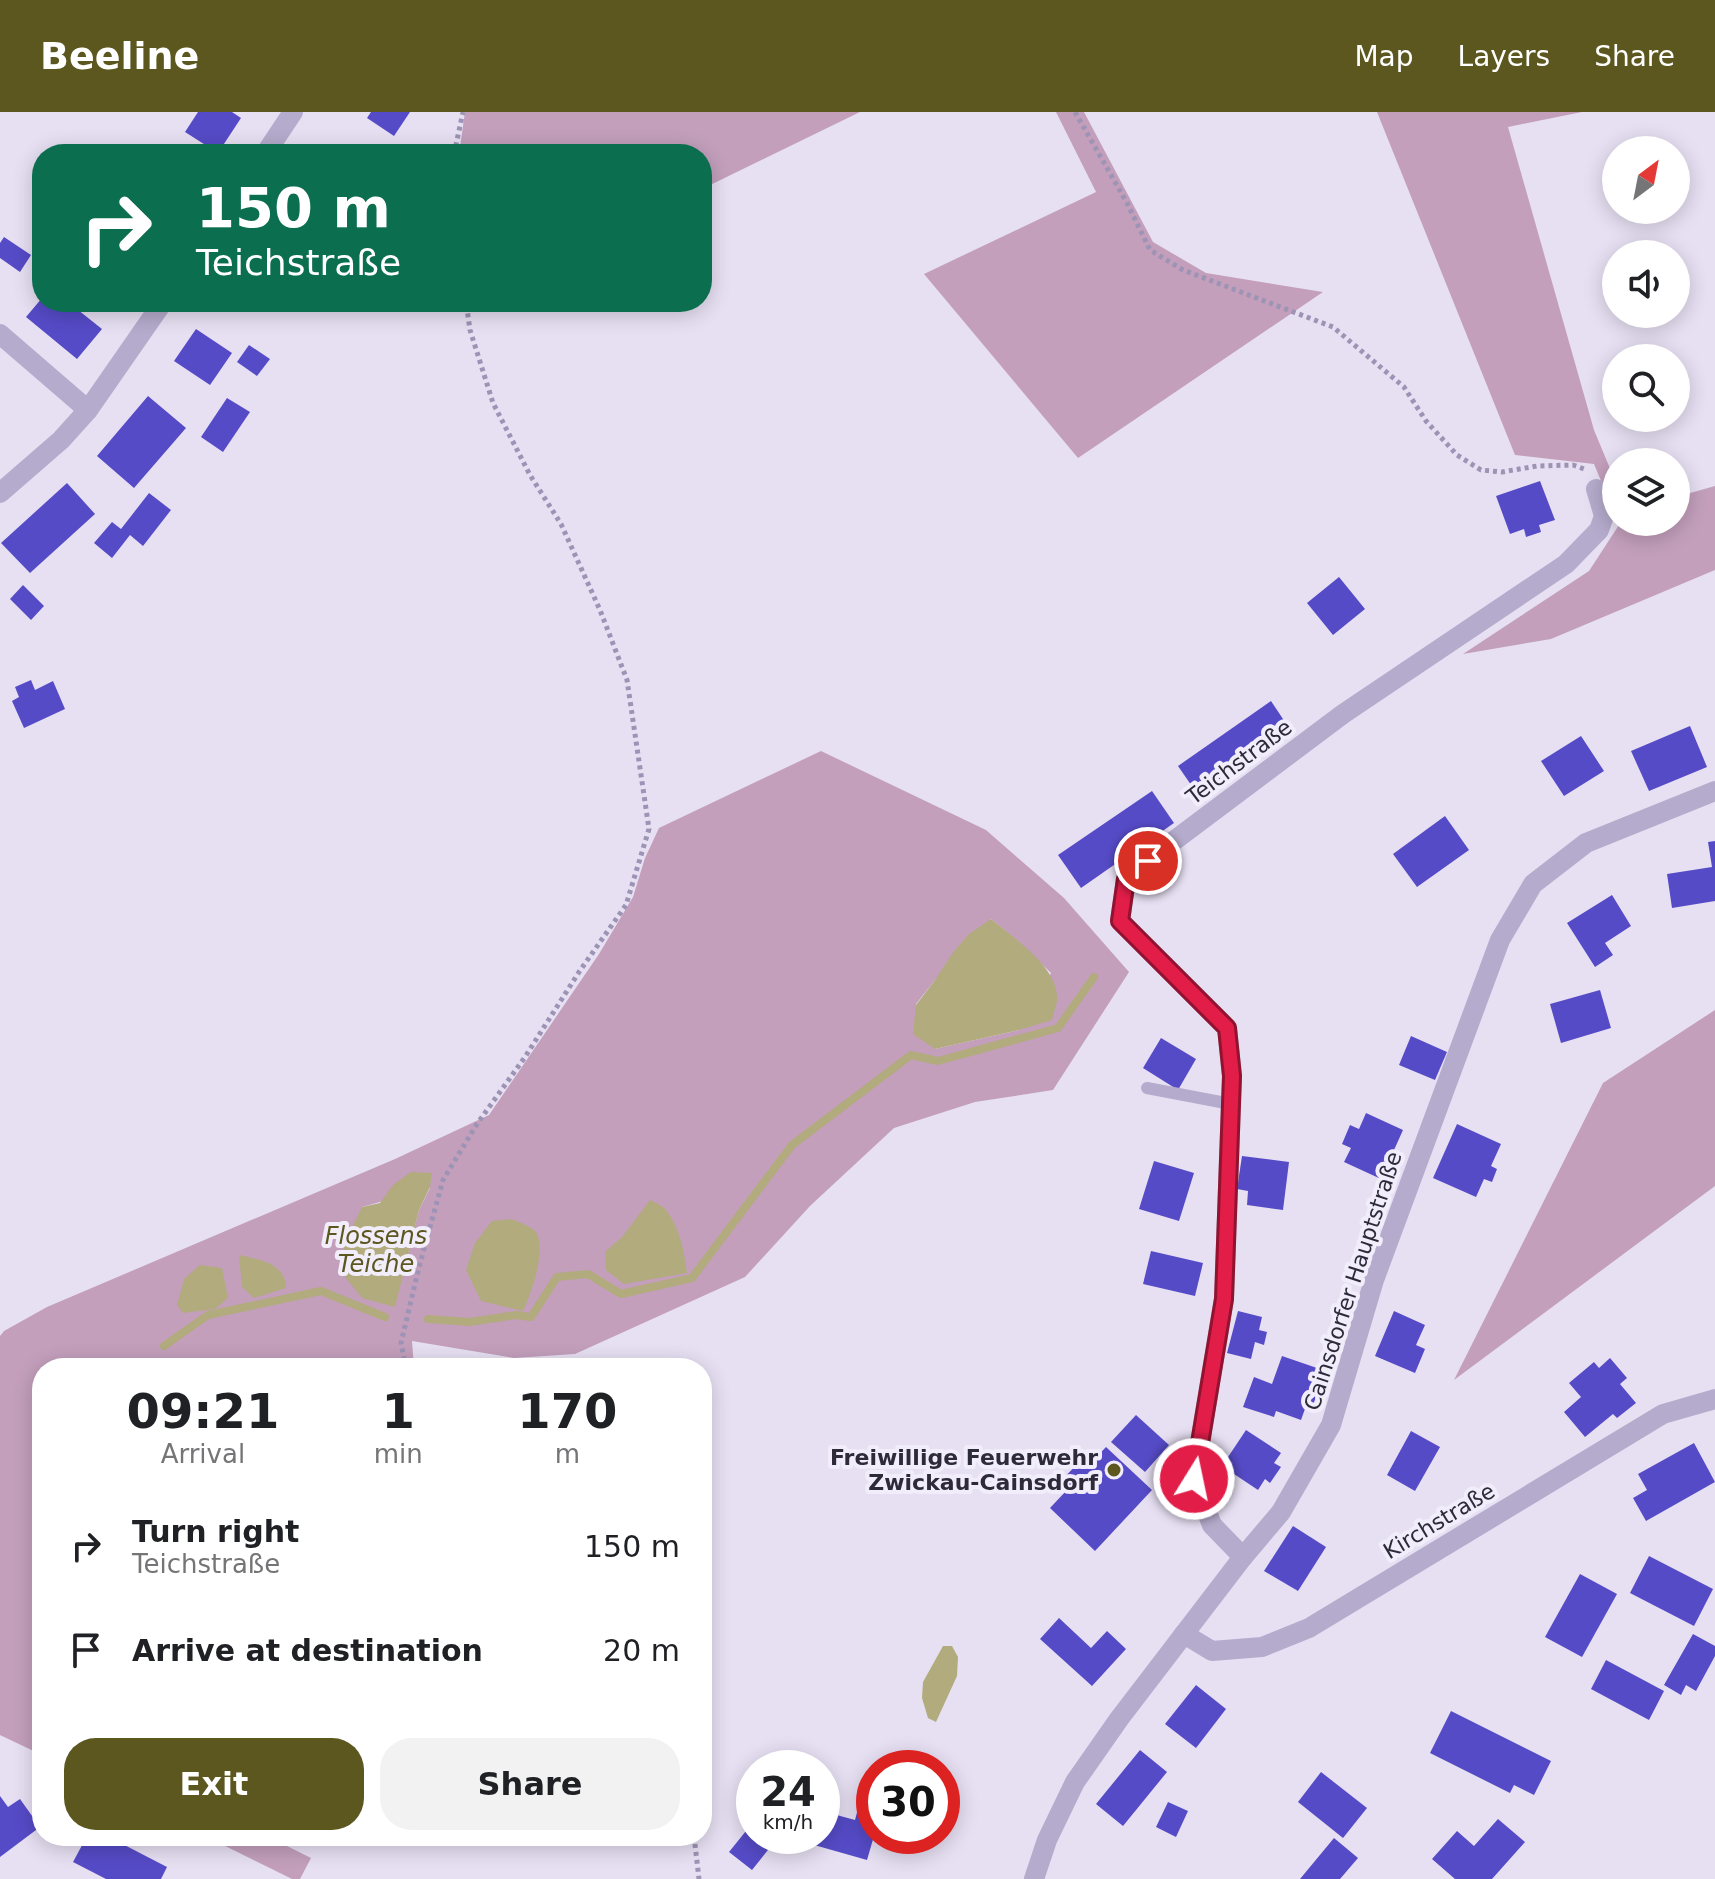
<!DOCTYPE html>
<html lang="en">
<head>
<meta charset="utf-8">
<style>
  :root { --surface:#fff; --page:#f2f2f2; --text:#202124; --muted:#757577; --accent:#5c571f }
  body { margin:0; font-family:"DejaVu Sans",sans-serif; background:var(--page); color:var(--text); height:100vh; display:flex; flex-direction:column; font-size:30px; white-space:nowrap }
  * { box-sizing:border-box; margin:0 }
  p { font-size:26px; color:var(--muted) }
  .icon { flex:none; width:44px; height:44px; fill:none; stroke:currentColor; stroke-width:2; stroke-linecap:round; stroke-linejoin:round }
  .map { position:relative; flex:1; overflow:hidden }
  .panel { position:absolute; left:32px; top:1246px; width:680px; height:488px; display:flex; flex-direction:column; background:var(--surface); border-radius:32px; box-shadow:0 4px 20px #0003 }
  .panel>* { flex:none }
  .top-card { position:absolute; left:32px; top:32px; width:680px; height:168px; border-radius:32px; box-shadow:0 4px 20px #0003; background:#0b6e4f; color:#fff; overflow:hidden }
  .needle { width:52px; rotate:32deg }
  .buttons { position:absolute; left:1602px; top:24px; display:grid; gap:16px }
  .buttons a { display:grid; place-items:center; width:88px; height:88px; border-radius:50%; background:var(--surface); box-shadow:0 4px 20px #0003; font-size:40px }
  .speed { position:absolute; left:736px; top:1638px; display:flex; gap:16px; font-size:40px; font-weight:700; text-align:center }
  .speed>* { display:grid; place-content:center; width:104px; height:104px; border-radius:50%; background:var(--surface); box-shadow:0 4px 20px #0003; line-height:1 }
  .speed small { font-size:20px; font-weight:400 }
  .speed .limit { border:12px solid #d22; background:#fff; color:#111 }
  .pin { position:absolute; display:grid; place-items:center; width:68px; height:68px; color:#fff; margin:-34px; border:4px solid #fff; border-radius:50%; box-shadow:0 2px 8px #0007 }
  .me { position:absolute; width:88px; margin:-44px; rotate:10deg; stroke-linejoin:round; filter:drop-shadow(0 0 6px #0008) }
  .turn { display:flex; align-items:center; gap:28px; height:168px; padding:0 32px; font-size:36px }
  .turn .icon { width:104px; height:104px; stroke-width:2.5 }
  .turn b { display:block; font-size:56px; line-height:68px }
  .eta { display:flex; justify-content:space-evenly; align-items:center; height:136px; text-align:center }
  .eta b { font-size:48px; font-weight:700; line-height:56px }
  .button { display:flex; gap:16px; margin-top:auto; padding:16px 32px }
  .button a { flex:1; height:92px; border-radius:32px; background:var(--accent); color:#fff; font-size:32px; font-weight:700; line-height:92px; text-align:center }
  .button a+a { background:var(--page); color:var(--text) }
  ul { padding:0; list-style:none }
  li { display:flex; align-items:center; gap:24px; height:104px; padding:0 32px }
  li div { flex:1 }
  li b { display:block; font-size:30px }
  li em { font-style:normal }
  header { display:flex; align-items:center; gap:48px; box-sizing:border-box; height:112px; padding:0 40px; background:var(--accent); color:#fff }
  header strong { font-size:38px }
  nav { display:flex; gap:44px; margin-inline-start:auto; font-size:28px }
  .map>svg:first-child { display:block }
  .green { fill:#c39fbc; fill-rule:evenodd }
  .water { fill:#b1ab7e }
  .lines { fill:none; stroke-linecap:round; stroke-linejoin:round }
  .stream { stroke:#b1ab7e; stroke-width:8 }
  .building { fill:#564bc7 }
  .path { stroke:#9d93b5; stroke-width:5; stroke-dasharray:4 4; stroke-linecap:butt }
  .lane { stroke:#b5abcc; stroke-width:12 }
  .street { stroke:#b5abcc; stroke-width:20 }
  .route-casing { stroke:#92132f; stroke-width:20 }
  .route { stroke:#e11d48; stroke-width:14 }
  .poi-dot { fill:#5c571f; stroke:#f2edfb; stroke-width:3 }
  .labels { text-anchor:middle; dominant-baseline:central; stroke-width:8; stroke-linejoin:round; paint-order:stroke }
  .street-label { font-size:22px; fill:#2d2a3a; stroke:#f2edfb }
  .poi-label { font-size:22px; font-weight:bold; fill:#2d2a3a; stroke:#f2edfb; text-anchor:end }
  .water-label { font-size:24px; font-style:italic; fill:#5c571f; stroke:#f2edfb }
</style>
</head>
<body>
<header>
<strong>Beeline</strong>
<nav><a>Map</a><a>Layers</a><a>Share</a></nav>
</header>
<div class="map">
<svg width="1715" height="1767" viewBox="0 0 1715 1767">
  <rect width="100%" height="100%" fill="#e7e0f3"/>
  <!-- green -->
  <g class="green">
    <path d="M 465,0 L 860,0 L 702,77 L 702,42 L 459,42 Z"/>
    <path d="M 1056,0 L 1084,0 L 1153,130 L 1206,161 L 1323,180 L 1078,346 L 924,162 L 1096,80 Z"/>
    <path d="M 1377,0 L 1582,0 L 1508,15 L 1594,318 L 1616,371 L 1616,405 L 1594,352 L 1515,343 Z"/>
    <path d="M 1715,374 L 1715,458 L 1551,527 L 1463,542 L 1589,459 L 1619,413 L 1618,410 L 1676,410 L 1676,385 Z"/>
    <path d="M 821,639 L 986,718 L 1064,786 L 1129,860 L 1053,978 L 975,990 L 894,1016 L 810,1094 L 745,1165 L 575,1242 L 514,1246 L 412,1229 L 414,1256 L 326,1256 L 322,1253 L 311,1256 L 42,1256 L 42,1643 L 0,1623 L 0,1224 L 4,1219 L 47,1195 L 395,1047 L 489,1003 L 599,842 L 633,785 L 645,746 L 659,716 ZM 991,807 L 1018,829 L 1051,861 L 1019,918 L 935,937 L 916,892 L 935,868 ZM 430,1076 L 419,1098 L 401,1168 L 362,1095 Z"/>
    <path d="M 1715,898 L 1715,1074 L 1454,1268 L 1603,971 Z"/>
    <path d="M 205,1724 L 267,1724 L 311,1746 L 300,1767 L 292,1767 Z"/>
  </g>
  <!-- water -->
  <g class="water">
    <path d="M 991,807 C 1014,826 1060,856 1057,889 C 1056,895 1053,902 1052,908 L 1019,918 L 935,937 L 913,922 L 916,893 L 935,868 L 954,839 L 969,822 Z"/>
    <path d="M 411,1060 L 432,1061 L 430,1075 L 419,1098 L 395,1195 L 362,1186 L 342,1161 L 345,1130 L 362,1095 L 380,1091 L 393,1073 Z"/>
    <path d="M 650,1088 C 655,1091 662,1093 666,1098 C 680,1116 684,1139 687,1161 L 624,1172 L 606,1158 L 605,1140 L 622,1125 Z"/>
    <path d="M 512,1107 C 518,1110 530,1114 535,1119 C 548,1134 531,1183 523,1199 L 481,1189 L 466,1158 L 475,1131 L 492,1109 Z"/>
    <path d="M 239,1143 C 258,1147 286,1151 286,1176 L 254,1186 L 242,1175 Z"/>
    <path d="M 200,1153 L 222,1156 L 228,1186 L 215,1197 L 183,1201 L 177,1193 L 184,1167 Z"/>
    <path d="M 943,1534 L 952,1534 L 958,1545 L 957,1564 L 936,1610 L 928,1606 L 922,1586 L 923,1570 Z"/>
  </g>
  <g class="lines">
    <!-- stream -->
    <g class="stream">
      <path d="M 428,1207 L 470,1210 L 516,1203 L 531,1205 L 557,1165 L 588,1162 L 621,1182 L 692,1166 L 792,1033 L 911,943 L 938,949 L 1058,916 L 1094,865"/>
      <path d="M 164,1234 L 208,1203 L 321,1179 L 385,1205"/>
    </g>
  </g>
  <!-- building -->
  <g class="building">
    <path d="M 198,0 L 232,0 L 241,6 L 218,41 L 185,20 Z"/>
    <path d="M 371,0 L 410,0 L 394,24 L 367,6 Z"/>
    <path d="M 4,125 L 31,143 L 20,160 L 0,146 L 0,131 Z"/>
    <path d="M 42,186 L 42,190 L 68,190 L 102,217 L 77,247 L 26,205 Z"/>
    <path d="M 196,217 L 232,241 L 210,273 L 174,249 Z"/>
    <path d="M 249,233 L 270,247 L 257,264 L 237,250 Z"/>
    <path d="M 148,284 L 186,316 L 134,376 L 97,344 Z"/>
    <path d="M 227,286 L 250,300 L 223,340 L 201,325 Z"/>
    <path d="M 1540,369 L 1555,408 L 1539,413 L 1541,420 L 1526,425 L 1524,417 L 1510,422 L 1496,384 Z"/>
    <path d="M 67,371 L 95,402 L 30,461 L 1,431 Z"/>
    <path d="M 149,381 L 171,398 L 143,434 L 130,423 L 112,446 L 94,431 L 112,410 L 121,417 Z"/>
    <path d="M 1339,465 L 1365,497 L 1333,523 L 1307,491 Z"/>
    <path d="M 23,473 L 44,494 L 31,508 L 10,487 Z"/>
    <path d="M 31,568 L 35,578 L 53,569 L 65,597 L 24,616 L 12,589 L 19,585 L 15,575 Z"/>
    <path d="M 1271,589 L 1293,622 L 1200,686 L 1178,654 Z"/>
    <path d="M 1690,614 L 1707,655 L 1649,679 L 1631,639 Z"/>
    <path d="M 1581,624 L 1604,659 L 1564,684 L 1541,649 Z"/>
    <path d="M 1152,679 L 1174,711 L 1081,776 L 1058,743 Z"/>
    <path d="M 1445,704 L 1469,738 L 1417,775 L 1393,742 Z"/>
    <path d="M 1715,729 L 1715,789 L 1672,796 L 1667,762 L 1712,755 L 1708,730 Z"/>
    <path d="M 1612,783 L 1631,814 L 1605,831 L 1613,843 L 1595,855 L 1567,811 Z"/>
    <path d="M 1600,878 L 1611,916 L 1561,931 L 1550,892 Z"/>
    <path d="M 1411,924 L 1447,940 L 1435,968 L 1399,953 Z"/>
    <path d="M 1161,926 L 1196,947 L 1178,978 L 1143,956 Z"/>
    <path d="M 1366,1001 L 1403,1018 L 1381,1067 L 1344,1050 L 1351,1036 L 1342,1032 L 1350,1013 L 1359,1017 Z"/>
    <path d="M 1457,1012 L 1501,1032 L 1491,1054 L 1497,1057 L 1492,1070 L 1484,1067 L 1476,1085 L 1433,1066 Z"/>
    <path d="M 1242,1044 L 1289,1050 L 1283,1098 L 1247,1093 L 1248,1079 L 1237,1077 Z"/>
    <path d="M 1154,1049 L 1194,1061 L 1179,1109 L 1139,1097 Z"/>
    <path d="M 1151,1139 L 1203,1151 L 1195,1184 L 1143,1172 Z"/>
    <path d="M 1238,1199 L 1262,1205 L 1259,1218 L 1267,1220 L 1264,1233 L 1255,1230 L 1251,1247 L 1227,1241 Z"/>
    <path d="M 1394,1199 L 1425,1213 L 1416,1233 L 1425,1237 L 1415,1261 L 1375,1244 Z"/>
    <path d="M 1282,1244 L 1317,1256 L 1311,1273 L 1319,1276 L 1312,1296 L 1306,1294 L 1301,1308 L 1276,1299 L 1274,1305 L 1243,1295 L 1254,1265 L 1272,1272 Z"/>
    <path d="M 1610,1246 L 1627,1266 L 1620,1272 L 1636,1291 L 1617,1306 L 1613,1302 L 1585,1325 L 1564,1300 L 1581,1285 L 1569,1271 L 1594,1250 L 1599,1256 Z"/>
    <path d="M 1136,1303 L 1169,1333 L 1145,1360 L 1111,1330 Z"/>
    <path d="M 1246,1318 L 1281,1341 L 1274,1351 L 1281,1355 L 1270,1371 L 1265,1367 L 1258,1378 L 1222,1354 Z"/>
    <path d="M 1411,1319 L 1440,1335 L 1415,1379 L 1387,1363 Z"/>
    <path d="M 1694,1331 L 1715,1370 L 1646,1409 L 1633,1386 L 1647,1378 L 1638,1362 Z"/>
    <path d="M 1106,1335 L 1152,1378 L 1095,1439 L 1050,1396 L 1066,1379 L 1059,1371 L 1081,1348 L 1088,1354 Z"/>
    <path d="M 1293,1414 L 1326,1435 L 1298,1479 L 1264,1459 Z"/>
    <path d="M 1649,1444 L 1713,1477 L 1694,1514 L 1630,1481 Z"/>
    <path d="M 1580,1462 L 1617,1482 L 1582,1545 L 1545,1525 Z"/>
    <path d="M 1059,1506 L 1091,1536 L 1107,1519 L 1126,1537 L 1092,1574 L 1040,1527 Z"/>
    <path d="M 1693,1522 L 1715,1534 L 1715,1544 L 1696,1579 L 1686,1573 L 1681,1583 L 1664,1573 Z"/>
    <path d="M 1606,1548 L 1664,1579 L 1649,1608 L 1591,1577 Z"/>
    <path d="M 1196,1573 L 1226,1597 L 1196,1636 L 1165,1612 Z"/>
    <path d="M 1451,1599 L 1551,1649 L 1534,1683 L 1514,1673 L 1510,1681 L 1430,1641 Z"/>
    <path d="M 1140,1638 L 1167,1660 L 1123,1714 L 1096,1692 Z"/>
    <path d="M 1321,1660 L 1367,1696 L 1343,1726 L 1298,1690 Z"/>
    <path d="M 0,1684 L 8,1695 L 20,1687 L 40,1715 L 0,1745 Z"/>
    <path d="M 1168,1690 L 1188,1699 L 1176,1725 L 1156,1715 Z"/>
    <path d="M 859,1693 L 874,1697 L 874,1724 L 867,1748 L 786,1725 L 822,1724 L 822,1699 L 855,1708 Z"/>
    <path d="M 1498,1707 L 1525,1730 L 1492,1767 L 1455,1767 L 1432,1747 L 1457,1719 L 1474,1734 Z"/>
    <path d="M 754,1709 L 754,1724 L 779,1724 L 752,1758 L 729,1740 Z"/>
    <path d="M 87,1724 L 107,1724 L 167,1755 L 161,1767 L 106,1767 L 73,1750 Z"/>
    <path d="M 1334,1726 L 1358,1746 L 1340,1767 L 1300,1767 Z"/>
  </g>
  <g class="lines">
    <!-- path -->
    <g class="path">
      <path d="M 1075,0 L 1127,91 L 1150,138 L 1183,158 L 1333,215 L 1404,275 L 1426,309 L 1457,343 L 1481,358 L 1502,360 L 1537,354 L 1573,353 L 1587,358"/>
      <path d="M 454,42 L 463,0"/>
      <path d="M 406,1256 L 401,1231 L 419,1155 L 443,1068 L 477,1012 L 525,945 L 579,860 L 626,793 L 649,717 L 627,568 L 600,498 L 561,412 L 530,363 L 493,291 L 470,218 L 466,190"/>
      <path d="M 694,1724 L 699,1767"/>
    </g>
    <!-- lane -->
    <path class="lane" d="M 1147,976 L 1231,992"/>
    <!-- street -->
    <g class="street">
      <path d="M 265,42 L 293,0"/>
      <path d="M 0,222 L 88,298"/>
      <path d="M 0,381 L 61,328 L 88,298 L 163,190"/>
      <path d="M 1243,1445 L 1212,1413 L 1194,1367 L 1224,1187 L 1232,964 L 1227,916 L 1120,809 L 1126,767 L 1171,731 L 1343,602 L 1566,452 L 1599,418 L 1604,404 L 1596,377"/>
      <path d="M 1184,1522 L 1212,1539 L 1262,1535 L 1309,1516 L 1663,1302 L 1715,1287"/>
      <path d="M 1034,1767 L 1047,1728 L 1075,1670 L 1119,1607 L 1243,1445 L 1281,1400 L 1331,1313 L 1374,1168 L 1500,828 L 1533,772 L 1586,731 L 1715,679"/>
    </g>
  </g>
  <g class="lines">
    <defs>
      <path id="route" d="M 1148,749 L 1126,767 L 1120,809 L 1227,916 L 1232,964 L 1224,1187 L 1194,1367"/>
    </defs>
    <!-- route casing -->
    <use href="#route" class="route-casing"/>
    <!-- route -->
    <use href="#route" class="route"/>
  </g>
  <!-- markers -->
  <circle class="poi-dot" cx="1114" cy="1358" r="8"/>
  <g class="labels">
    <!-- street labels -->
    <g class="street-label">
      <text transform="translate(1239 650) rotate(-37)">Teichstraße</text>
      <text transform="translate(1353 1169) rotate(-72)">Cainsdorfer Hauptstraße</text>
      <text transform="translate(1439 1409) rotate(-31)">Kirchstraße</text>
    </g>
    <!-- poi labels -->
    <g class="poi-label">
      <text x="1098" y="1345">Freiwillige Feuerwehr<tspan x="1098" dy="25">Zwickau-Cainsdorf</tspan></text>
    </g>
    <!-- water labels -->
    <g class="water-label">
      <text x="376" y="1124">Flossens<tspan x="376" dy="28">Teiche</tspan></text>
    </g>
  </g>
</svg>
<div class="buttons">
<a><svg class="needle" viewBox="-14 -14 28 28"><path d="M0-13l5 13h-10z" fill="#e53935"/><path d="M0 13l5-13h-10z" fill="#757577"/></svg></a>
<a><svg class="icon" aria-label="sound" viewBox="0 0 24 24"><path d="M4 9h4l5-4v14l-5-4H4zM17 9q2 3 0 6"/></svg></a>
<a><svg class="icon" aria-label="search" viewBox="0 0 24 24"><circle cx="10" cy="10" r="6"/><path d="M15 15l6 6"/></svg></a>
<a><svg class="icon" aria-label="layers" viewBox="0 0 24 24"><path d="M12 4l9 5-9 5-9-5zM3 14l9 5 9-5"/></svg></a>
</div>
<div class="speed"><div>24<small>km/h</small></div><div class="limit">30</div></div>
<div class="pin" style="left:1148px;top:749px;background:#d93025"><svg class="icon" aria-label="arrive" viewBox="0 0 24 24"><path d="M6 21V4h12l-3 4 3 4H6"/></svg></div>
<svg class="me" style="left:1194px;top:1367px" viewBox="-20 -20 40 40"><circle r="17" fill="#e11d48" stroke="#fff" stroke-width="3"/><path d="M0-11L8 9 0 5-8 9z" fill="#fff"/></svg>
<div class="top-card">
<div class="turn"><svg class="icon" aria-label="right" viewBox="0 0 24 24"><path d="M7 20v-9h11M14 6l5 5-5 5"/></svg><div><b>150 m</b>Teichstraße</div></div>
</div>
<section class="panel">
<div class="eta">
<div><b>09:21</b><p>Arrival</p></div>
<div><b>1</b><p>min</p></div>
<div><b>170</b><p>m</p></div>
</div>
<ul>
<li><svg class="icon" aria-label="right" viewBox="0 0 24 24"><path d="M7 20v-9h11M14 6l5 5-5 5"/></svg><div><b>Turn right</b><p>Teichstraße</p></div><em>150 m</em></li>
<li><svg class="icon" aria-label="arrive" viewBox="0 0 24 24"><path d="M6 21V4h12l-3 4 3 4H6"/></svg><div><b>Arrive at destination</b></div><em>20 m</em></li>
</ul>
<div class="button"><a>Exit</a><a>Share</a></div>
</section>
</div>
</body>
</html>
